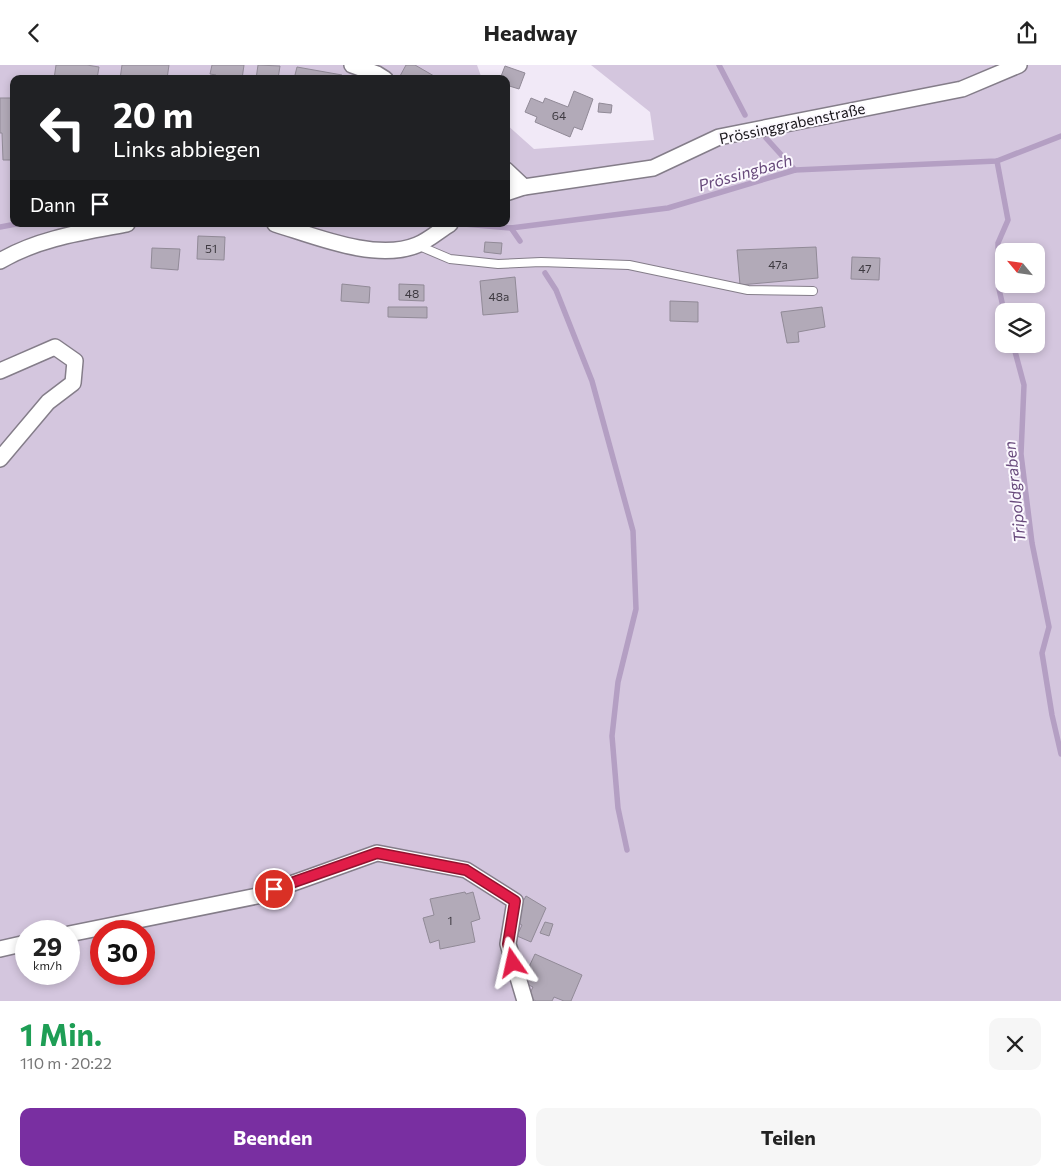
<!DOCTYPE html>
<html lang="de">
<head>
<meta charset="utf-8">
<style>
  :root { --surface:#fff; --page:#f6f6f6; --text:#222; --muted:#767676; --accent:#792fa1 }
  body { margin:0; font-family:Commissioner,sans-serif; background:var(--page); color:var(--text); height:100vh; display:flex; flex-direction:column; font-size:19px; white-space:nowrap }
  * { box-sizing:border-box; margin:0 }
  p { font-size:16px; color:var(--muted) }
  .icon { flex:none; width:28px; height:28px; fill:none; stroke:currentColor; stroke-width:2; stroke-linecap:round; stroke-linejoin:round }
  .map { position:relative; height:936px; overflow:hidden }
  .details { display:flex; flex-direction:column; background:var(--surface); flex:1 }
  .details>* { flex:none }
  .banner { position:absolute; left:10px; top:10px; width:500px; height:152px; border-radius:10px; box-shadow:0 2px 8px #0003; background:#202124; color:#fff; overflow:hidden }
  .needle { width:32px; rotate:299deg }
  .tools { position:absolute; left:995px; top:178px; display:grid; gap:10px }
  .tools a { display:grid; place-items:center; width:50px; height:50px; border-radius:10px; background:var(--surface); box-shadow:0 2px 8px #0003; font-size:25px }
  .speed { position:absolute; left:15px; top:855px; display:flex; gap:10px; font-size:25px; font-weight:700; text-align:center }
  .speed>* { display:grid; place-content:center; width:65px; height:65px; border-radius:50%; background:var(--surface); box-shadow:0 2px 8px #0003; line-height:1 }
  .speed small { font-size:12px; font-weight:400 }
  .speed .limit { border:8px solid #d22; background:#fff; color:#111 }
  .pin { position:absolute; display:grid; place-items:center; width:42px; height:42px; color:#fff; margin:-21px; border:2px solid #fff; border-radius:50%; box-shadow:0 1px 5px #0007 }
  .me { position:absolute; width:55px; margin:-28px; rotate:349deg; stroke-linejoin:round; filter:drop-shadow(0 0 4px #0008) }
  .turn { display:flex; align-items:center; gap:18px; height:105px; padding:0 20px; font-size:22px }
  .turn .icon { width:65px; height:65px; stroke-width:2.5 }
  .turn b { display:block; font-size:35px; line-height:42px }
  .then { display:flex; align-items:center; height:48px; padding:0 20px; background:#0003; gap:10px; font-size:19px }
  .round { display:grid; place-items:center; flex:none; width:52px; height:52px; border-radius:10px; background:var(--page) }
  .headline { display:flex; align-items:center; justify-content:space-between; height:85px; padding:0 20px }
  h1 { font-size:30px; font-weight:700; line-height:38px; color:#1e9e55 }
  .button { display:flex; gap:10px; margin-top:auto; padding:10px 20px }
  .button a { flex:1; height:58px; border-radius:10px; background:var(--accent); color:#fff; font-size:20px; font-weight:700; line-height:58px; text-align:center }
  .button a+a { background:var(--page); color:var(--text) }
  header { display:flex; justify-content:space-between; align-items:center; height:65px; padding:0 20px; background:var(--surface); font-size:22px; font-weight:700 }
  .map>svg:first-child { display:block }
  .green { fill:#d4c6de; fill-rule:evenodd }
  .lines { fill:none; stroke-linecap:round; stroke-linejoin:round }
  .stream { stroke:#b49fc3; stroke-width:5.5 }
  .building { fill:#b2aab8; stroke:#918a97 }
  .service-casing { stroke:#847d89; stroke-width:10 }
  .minor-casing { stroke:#847d89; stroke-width:18 }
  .service { stroke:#fff; stroke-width:8 }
  .minor { stroke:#fff; stroke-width:15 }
  .route-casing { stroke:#92132f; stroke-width:12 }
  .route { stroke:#e11d48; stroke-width:9 }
  .labels { text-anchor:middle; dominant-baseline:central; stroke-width:4; stroke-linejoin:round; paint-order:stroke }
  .number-label { font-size:12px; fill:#3e3a41 }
  .street-label { font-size:15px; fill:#171419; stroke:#fbf8fe }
  .water-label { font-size:16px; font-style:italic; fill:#67497b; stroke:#fbf8fe }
</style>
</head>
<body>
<header><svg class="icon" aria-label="back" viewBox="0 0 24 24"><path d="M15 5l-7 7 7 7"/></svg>Headway<svg class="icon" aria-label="share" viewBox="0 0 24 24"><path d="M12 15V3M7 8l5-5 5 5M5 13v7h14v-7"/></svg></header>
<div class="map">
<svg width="1061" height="936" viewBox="0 0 1061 936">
  <rect width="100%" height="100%" fill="#f1e9f7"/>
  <!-- green -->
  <path class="green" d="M 0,0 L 477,0 L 482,14 L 14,14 L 14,159 L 506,159 L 506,59 L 534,84 L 654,75 L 650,47 L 591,0 L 1061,0 L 1061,936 L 0,936 ZM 1004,186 L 1036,186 L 1036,219 L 1004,219 ZM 1004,246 L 1036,246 L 1036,279 L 1004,279 ZM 26,866 L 69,866 L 69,909 L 26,909 ZM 101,866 L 144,866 L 144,909 L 101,909 Z"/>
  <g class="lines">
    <!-- stream -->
    <g class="stream">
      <path d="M 719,0 L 745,50"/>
      <path d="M 766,73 L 795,105"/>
      <path d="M 997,96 L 1008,155 L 998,178 L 999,224 L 1004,246"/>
      <path d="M 464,159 L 511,163 L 668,143 L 795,105 L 997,96 L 1061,71"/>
      <path d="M 0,162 L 16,159"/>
      <path d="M 511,163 L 520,176"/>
      <path d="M 545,208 L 556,225 L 592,316 L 633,466 L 636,544 L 618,617 L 612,671 L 618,743 L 627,785"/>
      <path d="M 1013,279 L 1024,320 L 1021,389 L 1032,478 L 1049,562 L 1042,588 L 1052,650 L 1061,689"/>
    </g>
  </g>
  <!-- building -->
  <g class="building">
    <path d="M 56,0 L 87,0 L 99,2 L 97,14 L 54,14 Z"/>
    <path d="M 122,0 L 169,0 L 167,14 L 120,14 Z"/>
    <path d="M 212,0 L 244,0 L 242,14 L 215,14 L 216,10 L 210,9 Z"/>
    <path d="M 258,0 L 280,1 L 278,14 L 256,14 Z"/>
    <path d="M 406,0 L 415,0 L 434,11 L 432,14 L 405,14 L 400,11 Z"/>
    <path d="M 505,1 L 525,8 L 519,24 L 506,20 L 506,14 L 500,14 Z"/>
    <path d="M 297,2 L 342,10 L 341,14 L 294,14 Z"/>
    <path d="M 574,26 L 593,34 L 582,65 L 574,62 L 570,72 L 535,57 L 537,52 L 525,47 L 531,33 L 543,38 L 545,33 L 568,42 Z"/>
    <path d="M 0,33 L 13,33 L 14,95 L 3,95 L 2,68 L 0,68 Z"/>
    <path d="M 599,38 L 612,40 L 611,48 L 598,47 Z"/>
    <path d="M 198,171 L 225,172 L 224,195 L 197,194 Z"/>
    <path d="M 485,177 L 502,178 L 501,189 L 484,187 Z"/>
    <path d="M 816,182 L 818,213 L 740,220 L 737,185 Z"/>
    <path d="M 152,183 L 180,184 L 178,205 L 151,203 Z"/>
    <path d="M 852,192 L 880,193 L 879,215 L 851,214 Z"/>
    <path d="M 515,212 L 518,247 L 483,250 L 480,216 Z"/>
    <path d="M 342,219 L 370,222 L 369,238 L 341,236 Z"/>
    <path d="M 399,219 L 424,220 L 424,236 L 399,235 Z"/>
    <path d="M 670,236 L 698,237 L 698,257 L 670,256 Z"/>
    <path d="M 388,242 L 427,242 L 427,253 L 388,252 Z"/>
    <path d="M 822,242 L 825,262 L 798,267 L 799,277 L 787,278 L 781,247 Z"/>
    <path d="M 465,827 L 466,829 L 473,827 L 480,854 L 471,857 L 475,877 L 440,884 L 439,875 L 430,878 L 423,853 L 434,850 L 430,834 Z"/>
    <path d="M 526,831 L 546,843 L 531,877 L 517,871 L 522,860 L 513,855 Z"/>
    <path d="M 545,857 L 553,859 L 549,871 L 540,868 Z"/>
    <path d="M 535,889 L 582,910 L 571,936 L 564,936 L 554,932 L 552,936 L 536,936 L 528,932 L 533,922 L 522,917 Z"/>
  </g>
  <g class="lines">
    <defs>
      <path id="service" d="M 417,180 L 450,194 L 498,199 L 541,197 L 629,200 L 748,225 L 813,226"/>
      <g id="minor">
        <path d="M 352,0 L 377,9 L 385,14"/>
        <path d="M 506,105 L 524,122"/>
        <path d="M 506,128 L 524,122 L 653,103 L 719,72 L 962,24 L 1019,0"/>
        <path d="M 275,159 C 315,171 376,197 417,180 C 429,175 440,165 450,159"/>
        <path d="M 0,196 C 39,173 84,167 127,159"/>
        <path d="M 0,306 L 55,282 L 75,296 L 73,318 L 48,337 L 0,394"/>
        <path d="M 69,869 L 257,831 L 377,788 L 466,805 L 515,836 L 508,879 L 525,936"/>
        <path d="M 0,884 L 26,878"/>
      </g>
    </defs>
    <!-- service casing -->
    <use href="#service" class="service-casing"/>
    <!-- minor casing -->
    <use href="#minor" class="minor-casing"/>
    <!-- service -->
    <use href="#service" class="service"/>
    <!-- minor -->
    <use href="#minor" class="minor"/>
  </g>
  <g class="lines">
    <defs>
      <path id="route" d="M 274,824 L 377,788 L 466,805 L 515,836 L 508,879 L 513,898"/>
    </defs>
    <!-- route casing -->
    <use href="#route" class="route-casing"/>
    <!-- route -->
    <use href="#route" class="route"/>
  </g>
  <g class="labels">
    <!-- number labels -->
    <g class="number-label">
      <text x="559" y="50">64</text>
      <text x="211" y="183">51</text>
      <text x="778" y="199">47a</text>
      <text x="865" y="203">47</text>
      <text x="412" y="228">48</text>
      <text x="499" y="231">48a</text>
      <text x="450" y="855">1</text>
    </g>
    <!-- street labels -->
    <g class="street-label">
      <text transform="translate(792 58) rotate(-12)">Prössinggrabenstraße</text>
    </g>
    <!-- water labels -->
    <g class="water-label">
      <text transform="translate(745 107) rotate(-16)">Prössingbach</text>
      <text transform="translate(1014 427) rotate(-96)">Tripoldgraben</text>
    </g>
  </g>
</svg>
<div class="tools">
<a><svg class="needle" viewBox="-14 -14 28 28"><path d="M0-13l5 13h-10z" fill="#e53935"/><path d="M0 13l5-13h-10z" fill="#767676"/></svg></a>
<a><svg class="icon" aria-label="layers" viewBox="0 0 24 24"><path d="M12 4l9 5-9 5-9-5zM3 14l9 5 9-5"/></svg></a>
</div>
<div class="speed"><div>29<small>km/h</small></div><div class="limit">30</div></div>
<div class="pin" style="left:274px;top:824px;background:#d93025"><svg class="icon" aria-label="arrive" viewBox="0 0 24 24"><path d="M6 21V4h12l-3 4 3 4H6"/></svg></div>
<svg class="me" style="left:513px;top:898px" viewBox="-20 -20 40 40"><path d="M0-17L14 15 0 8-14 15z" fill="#e11d48" stroke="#fff" stroke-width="4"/></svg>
<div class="banner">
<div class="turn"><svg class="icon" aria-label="left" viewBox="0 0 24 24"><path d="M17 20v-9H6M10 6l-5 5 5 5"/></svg><div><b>20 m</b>Links abbiegen</div></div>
<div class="then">Dann<svg class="icon" aria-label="arrive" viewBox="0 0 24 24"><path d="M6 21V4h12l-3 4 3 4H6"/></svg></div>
</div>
</div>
<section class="details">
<div class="headline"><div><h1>1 Min.</h1><p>110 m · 20:22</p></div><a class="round"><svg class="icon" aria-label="close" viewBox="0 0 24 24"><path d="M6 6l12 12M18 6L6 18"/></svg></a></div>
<div class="button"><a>Beenden</a><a>Teilen</a></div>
</section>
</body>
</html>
